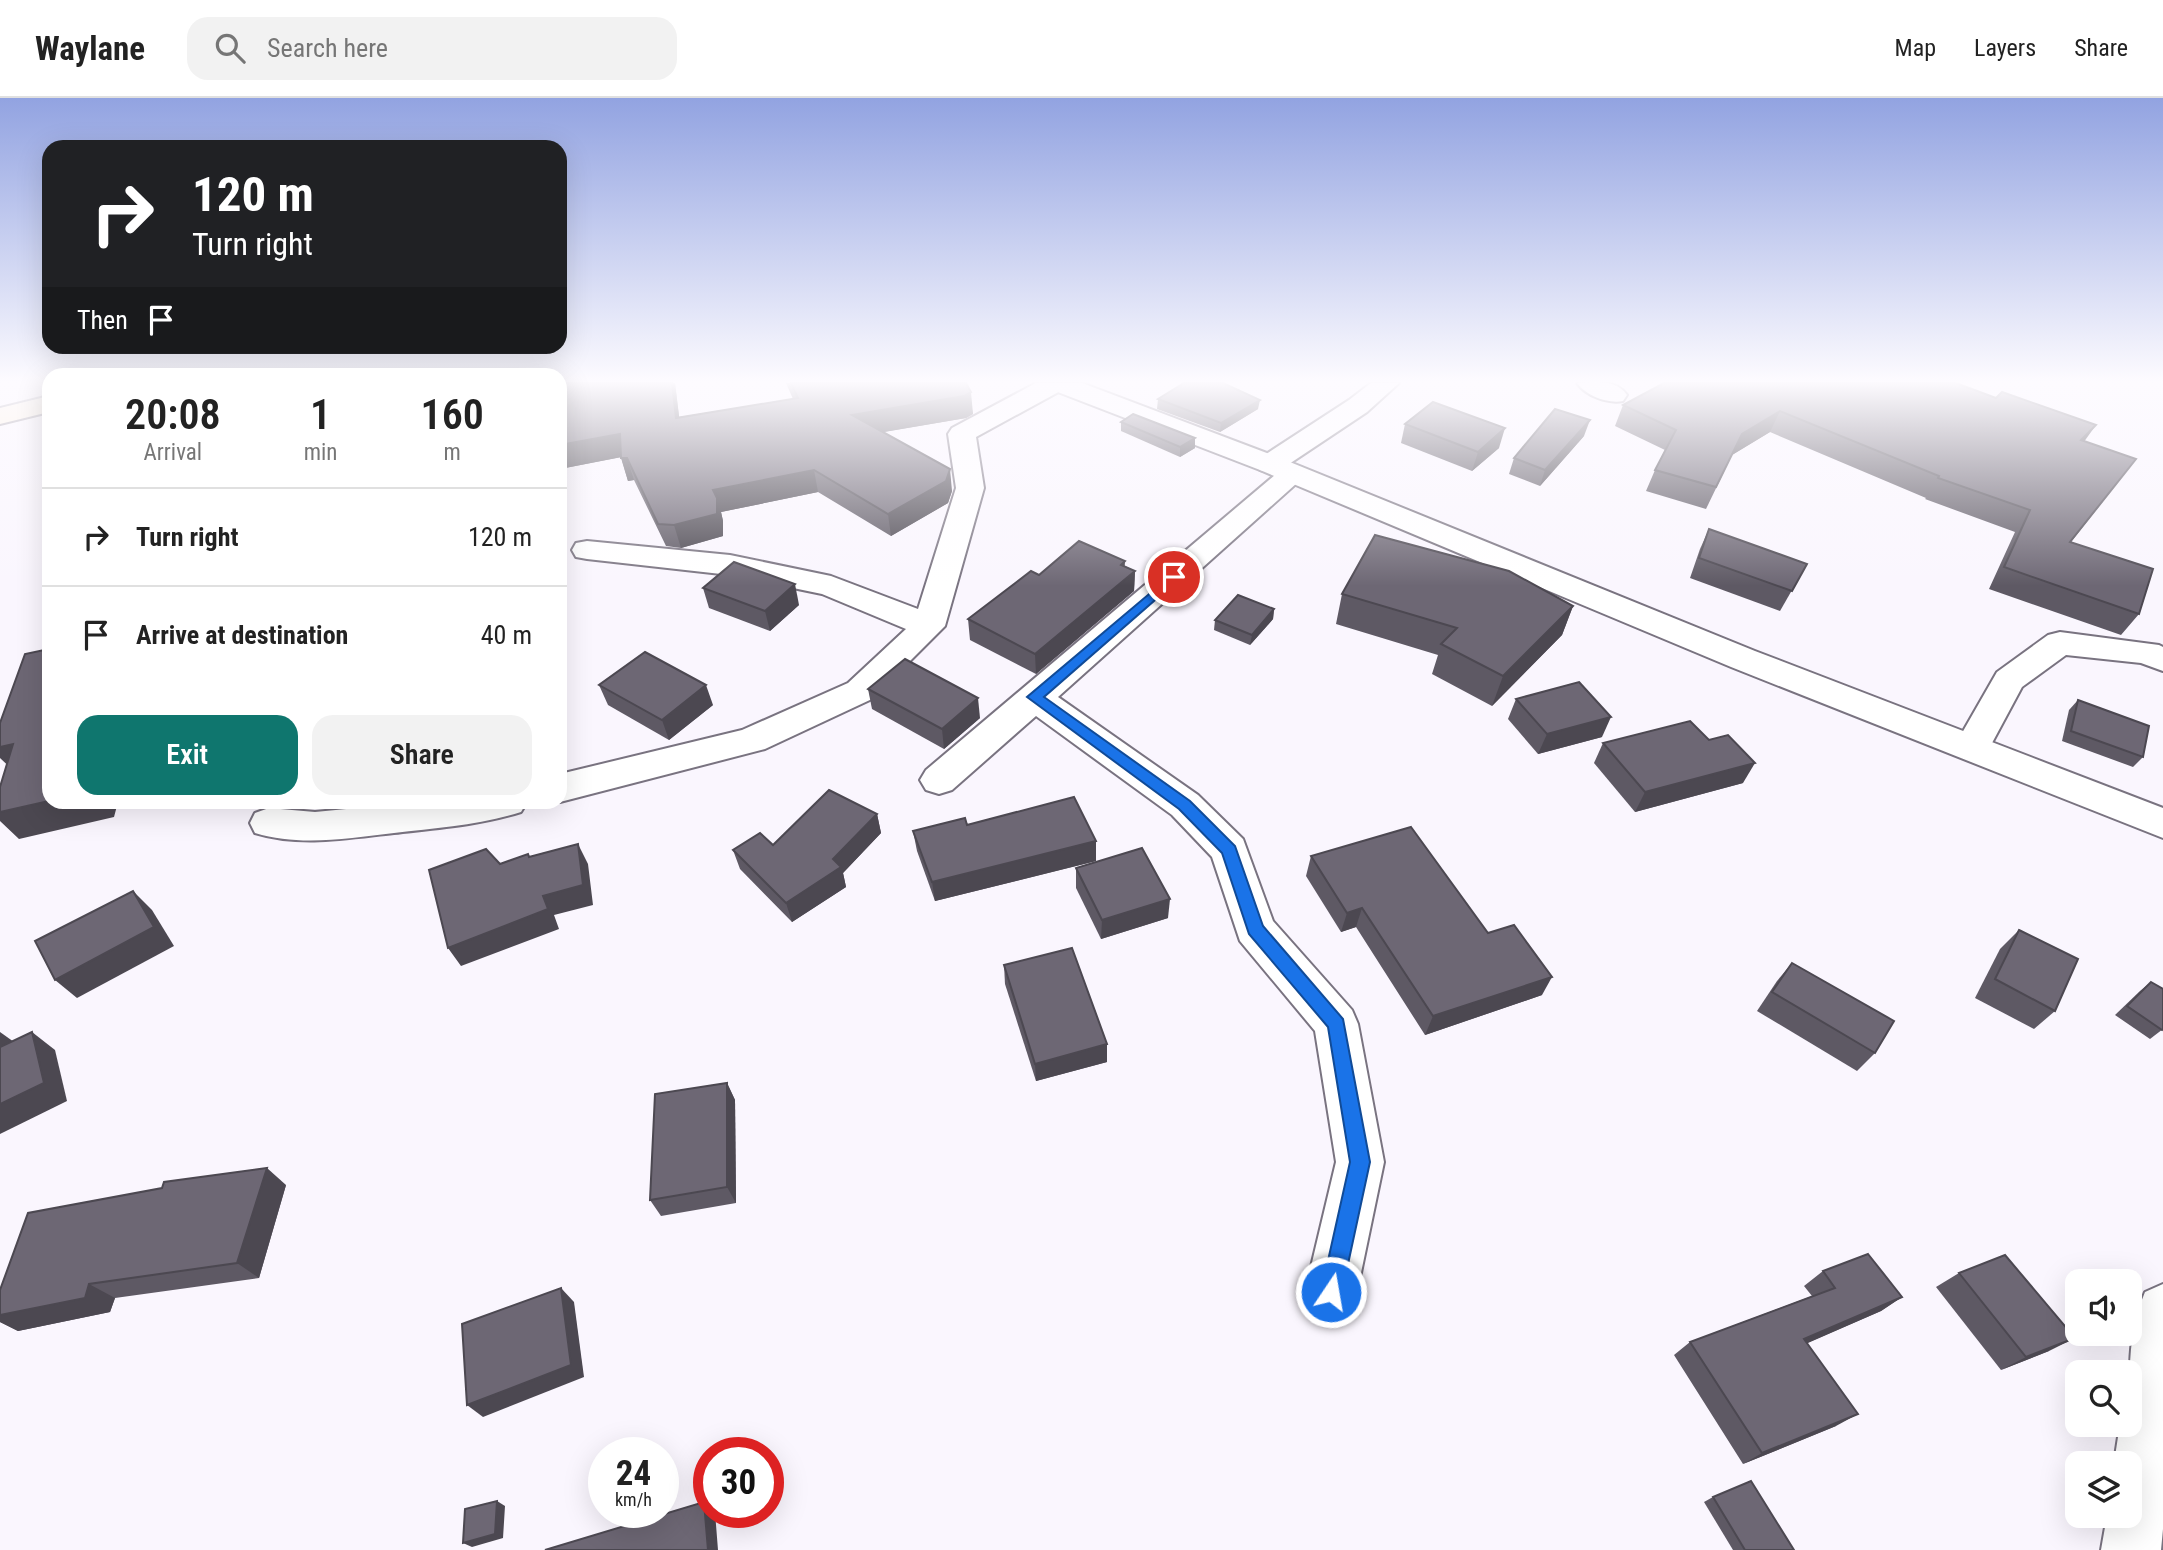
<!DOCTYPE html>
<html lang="en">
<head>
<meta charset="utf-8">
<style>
  :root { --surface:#fff; --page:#f2f2f2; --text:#222; --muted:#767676; --line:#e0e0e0; --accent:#0f766e }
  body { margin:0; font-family:"Roboto Condensed",sans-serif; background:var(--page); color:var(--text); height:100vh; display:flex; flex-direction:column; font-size:26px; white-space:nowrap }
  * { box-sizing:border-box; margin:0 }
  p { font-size:23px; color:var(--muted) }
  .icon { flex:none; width:38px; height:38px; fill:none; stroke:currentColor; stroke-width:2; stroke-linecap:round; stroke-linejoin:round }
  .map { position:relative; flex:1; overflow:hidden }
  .drawer { position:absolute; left:42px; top:270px; width:525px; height:441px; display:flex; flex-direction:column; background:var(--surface); border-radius:21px; box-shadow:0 7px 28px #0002 }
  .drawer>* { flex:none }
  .top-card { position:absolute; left:42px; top:42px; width:525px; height:214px; border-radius:21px; box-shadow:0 7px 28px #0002; background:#202124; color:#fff; overflow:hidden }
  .controls { position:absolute; left:2065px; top:1171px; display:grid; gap:14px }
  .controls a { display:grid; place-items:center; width:77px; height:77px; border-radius:14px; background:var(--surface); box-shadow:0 7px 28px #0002; font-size:35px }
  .speed { position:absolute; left:588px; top:1339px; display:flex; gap:14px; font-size:35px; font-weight:700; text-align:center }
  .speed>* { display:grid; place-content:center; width:91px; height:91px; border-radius:50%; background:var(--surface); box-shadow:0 7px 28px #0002; line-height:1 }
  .speed small { font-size:18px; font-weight:400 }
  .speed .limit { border:10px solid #d22; background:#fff; color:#111 }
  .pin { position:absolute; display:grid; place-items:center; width:60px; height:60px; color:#fff; margin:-30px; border:4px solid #fff; border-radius:50%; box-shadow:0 2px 7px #0007 }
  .me { position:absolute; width:77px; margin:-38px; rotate:12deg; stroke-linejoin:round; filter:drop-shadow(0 0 5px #0008) }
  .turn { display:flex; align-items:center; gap:24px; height:147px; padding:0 35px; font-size:32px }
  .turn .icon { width:91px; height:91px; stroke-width:2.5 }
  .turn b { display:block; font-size:49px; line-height:60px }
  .then { display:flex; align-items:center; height:66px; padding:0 35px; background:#0003; gap:14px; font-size:26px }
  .eta { display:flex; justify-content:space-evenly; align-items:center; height:119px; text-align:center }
  .eta b { font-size:42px; font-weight:600; line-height:49px }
  .cta { display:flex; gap:14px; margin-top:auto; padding:14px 35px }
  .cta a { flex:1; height:80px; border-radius:21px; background:var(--accent); color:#fff; font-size:28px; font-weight:600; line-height:80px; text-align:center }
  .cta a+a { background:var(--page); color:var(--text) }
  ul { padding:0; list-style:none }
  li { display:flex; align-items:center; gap:21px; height:98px; padding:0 35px; border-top:2px solid var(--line) }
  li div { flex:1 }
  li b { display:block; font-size:26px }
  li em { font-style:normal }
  header { display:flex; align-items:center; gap:42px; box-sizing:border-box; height:98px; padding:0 35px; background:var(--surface); border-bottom:2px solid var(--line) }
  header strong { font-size:33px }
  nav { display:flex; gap:38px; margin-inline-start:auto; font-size:24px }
  .search { width:490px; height:63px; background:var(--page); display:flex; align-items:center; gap:18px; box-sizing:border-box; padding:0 24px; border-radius:21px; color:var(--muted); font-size:26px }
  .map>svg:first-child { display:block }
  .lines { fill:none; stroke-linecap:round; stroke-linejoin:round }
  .minor-casing { stroke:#797380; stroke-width:4 }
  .tertiary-casing { stroke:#797380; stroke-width:4 }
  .secondary-casing { stroke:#797380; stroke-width:4 }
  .minor { fill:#fff; fill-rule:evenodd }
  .tertiary { fill:#fff; fill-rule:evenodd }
  .secondary { fill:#fdf1da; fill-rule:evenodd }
  .wall { fill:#5e5964 }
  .shaded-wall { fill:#4c4851 }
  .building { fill:#6d6774; stroke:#4c4851; stroke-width:2 }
  .route { fill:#1a73e8; stroke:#114b97; stroke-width:2 }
</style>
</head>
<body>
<header>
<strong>Waylane</strong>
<div class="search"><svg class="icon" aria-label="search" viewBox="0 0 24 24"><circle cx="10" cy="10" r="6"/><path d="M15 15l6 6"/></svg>Search here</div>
<nav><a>Map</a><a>Layers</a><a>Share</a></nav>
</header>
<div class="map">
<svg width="2163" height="1452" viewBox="0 0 2163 1452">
  <rect width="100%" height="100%" fill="#faf6fe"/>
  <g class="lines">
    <defs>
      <g id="minor">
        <path d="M 1036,285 L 1068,285 L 1064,291 L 976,339 L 984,390 L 945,528 L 872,601 L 765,651 L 560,704 L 559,704 L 560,676 L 742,632 L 848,585 L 906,531 L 822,496 L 730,477 L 587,461 L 576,459 L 572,452 L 576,445 L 587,443 L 730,457 L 831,478 L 918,511 L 956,390 L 948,336 L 952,330 Z"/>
        <path d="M 1371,285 L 1399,285 L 1367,314 L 1283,370 L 1293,367 L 1303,370 L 1307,376 L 1058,599 L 1198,697 L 1243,741 L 1273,823 L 1352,912 L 1358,926 L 1384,1064 L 1357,1194 L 1349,1212 L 1331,1220 L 1313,1212 L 1305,1194 L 1336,1064 L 1315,933 L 1240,843 L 1212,759 L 1172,717 L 1036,618 L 952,692 L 939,696 L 926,692 L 920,682 L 926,672 L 1282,371 L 1270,374 L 1260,372 L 1256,366 L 1260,360 L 1349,302 Z"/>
        <path d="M 1577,285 C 1594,284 1616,281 1627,297 L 1623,303 C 1608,306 1586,298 1577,285 Z"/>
        <path d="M 2060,534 L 2159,547 L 2163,549 L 2163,573 L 2141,565 L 2066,557 L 2022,589 L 1985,658 L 1972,662 L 1959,658 L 1954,649 L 1997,574 L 2048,537 Z"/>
        <path d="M 419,704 L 527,704 L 521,714 C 480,727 437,730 394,735 C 348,740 301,749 255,735 L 250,725 L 255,715 L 269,710 L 315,714 Z"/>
        <path d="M 2163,1186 L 2163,1431 L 2161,1452 L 2101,1452 L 2107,1418 L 2130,1418 L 2130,1365 L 2114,1365 L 2120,1326 L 2130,1326 C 2130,1281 2126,1238 2145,1194 Z"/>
      </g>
      <path id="tertiary" d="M 1046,285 L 1082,285 L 1280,360 L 1755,553 L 2163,710 L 2163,740 L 1731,569 L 1260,372 L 1050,291 Z"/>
      <path id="secondary" d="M 49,298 L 49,314 L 0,326 L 0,310 Z"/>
    </defs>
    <!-- minor casing -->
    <use href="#minor" class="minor-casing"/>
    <!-- tertiary casing -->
    <use href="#tertiary" class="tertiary-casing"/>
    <!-- secondary casing -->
    <use href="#secondary" class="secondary-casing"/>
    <!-- minor -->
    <use href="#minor" class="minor"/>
    <!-- tertiary -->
    <use href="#tertiary" class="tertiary"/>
    <!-- secondary -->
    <use href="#secondary" class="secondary"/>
  </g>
  <!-- wall -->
  <g class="wall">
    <path d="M 560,285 L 675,285 L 679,319 L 793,301 L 786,285 L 966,285 L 973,316 L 966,320 L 883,334 L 952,393 L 948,405 L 891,438 L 818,394 L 721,414 L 723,423 L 723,438 L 681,450 L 666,448 L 634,382 L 628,383 L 621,359 L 560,371 Z"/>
    <path d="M 1664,285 L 2084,343 L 2136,361 L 2071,444 L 2139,516 L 2121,537 L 1989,491 L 2015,434 L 1925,401 L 1926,400 L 1770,334 L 1732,357 L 1706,411 L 1646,393 L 1655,372 L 1665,352 L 1615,328 L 1623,307 Z"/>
    <path d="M 1158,301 L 1258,311 L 1220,334 L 1157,311 Z"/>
    <path d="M 1121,324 L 1195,340 L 1195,350 L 1180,359 L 1121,333 Z"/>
    <path d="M 1405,326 L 1499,350 L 1472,373 L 1401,345 Z"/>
    <path d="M 1584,338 L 1540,388 L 1509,376 L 1514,360 Z"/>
    <path d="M 1709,431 L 1807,466 L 1780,513 L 1690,480 L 1700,451 Z"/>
    <path d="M 1125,468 L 1135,473 L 1134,493 L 1036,576 L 970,542 L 968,521 L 1039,477 Z"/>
    <path d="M 703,490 L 799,507 L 770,533 L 709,510 Z"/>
    <path d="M 1342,496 L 1573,508 L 1562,537 L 1492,608 L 1432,576 L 1438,557 L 1336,526 Z"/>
    <path d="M 1274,511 L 1273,521 L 1250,547 L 1214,532 L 1215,522 Z"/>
    <path d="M 599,587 L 713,607 L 669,642 L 608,607 Z"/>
    <path d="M 868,591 L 980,620 L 944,651 L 872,611 Z"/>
    <path d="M 1516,601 L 1602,639 L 1538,656 L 1508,621 Z"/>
    <path d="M 2078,602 L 2143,659 L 2133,669 L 2062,643 L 2069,612 Z"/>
    <path d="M 1603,645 L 1743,685 L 1635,714 L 1594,665 Z"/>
    <path d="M 309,704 L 363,704 L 348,708 L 315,711 Z"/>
    <path d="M 877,716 L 881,735 L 843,775 L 846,789 L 792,824 L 740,771 L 733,752 L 773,747 Z"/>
    <path d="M 967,727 L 1096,743 L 1096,763 L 935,803 L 917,753 L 913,733 Z"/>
    <path d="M 1311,758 L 1542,897 L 1425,937 L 1356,829 L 1341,834 L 1306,778 Z"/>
    <path d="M 1076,770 L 1168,820 L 1101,841 L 1076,790 Z"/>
    <path d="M 2019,832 L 2055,913 L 2034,931 L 1975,900 L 2000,851 Z"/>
    <path d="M 1792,865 L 1875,955 L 1857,973 L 1757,913 L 1777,883 Z"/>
    <path d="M 1004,867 L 1107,946 L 1107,964 L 1036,983 L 1005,886 Z"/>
    <path d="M 2151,884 L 2163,931 L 2150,941 L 2115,917 L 2140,893 Z"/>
    <path d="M 727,985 L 735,1002 L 736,1105 L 661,1118 L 650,1102 Z"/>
    <path d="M 286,1087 L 259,1180 L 115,1200 L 110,1214 L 18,1233 L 0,1224 Z"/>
    <path d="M 1823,1173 L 1902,1199 L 1881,1213 L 1807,1245 L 1836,1328 L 1743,1366 L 1674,1257 L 1690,1244 L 1812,1198 L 1804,1188 Z"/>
    <path d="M 1959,1175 L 2049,1253 L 2001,1272 L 1936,1189 Z"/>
    <path d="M 1713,1399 L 1794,1452 L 1733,1452 L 1704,1404 Z"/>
  </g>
  <!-- shaded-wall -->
  <g class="shaded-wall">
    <path d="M 672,285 L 675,285 L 682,342 L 676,320 Z"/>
    <path d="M 971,294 L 973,316 L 966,320 L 855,339 L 852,317 Z"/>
    <path d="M 1260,302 L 1258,311 L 1220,334 L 1221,325 Z"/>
    <path d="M 1780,313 L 1770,334 L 1732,357 L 1706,411 L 1742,336 Z"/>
    <path d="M 1590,322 L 1584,338 L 1540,388 L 1545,372 Z"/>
    <path d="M 2096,327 L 2081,348 L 2081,342 Z"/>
    <path d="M 1505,330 L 1499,350 L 1472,373 L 1478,354 Z"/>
    <path d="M 620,336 L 627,358 L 560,371 L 560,347 Z"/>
    <path d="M 1195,340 L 1195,350 L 1180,359 L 1180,349 Z"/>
    <path d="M 621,360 L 627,360 L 634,382 L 628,383 Z"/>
    <path d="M 950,371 L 952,393 L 948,405 L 891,438 L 888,416 Z"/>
    <path d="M 814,372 L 818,394 L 721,414 L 723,423 L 723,438 L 681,450 L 674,427 L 713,392 Z"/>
    <path d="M 1125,463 L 1124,481 L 1135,473 L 1134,493 L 1036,576 L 1035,556 Z"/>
    <path d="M 795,486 L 799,507 L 770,533 L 765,513 Z"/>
    <path d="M 1573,508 L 1562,537 L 1492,608 L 1503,578 Z"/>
    <path d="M 1274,511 L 1273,521 L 1250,547 L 1252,537 Z"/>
    <path d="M 706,587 L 713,607 L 669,642 L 662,622 Z"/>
    <path d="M 978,600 L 980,620 L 944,651 L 942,631 Z"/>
    <path d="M 1611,619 L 1602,639 L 1538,656 L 1547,636 Z"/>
    <path d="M 13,646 L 17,676 L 0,660 L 0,649 Z"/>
    <path d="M 1755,665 L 1743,685 L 1635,714 L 1645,694 Z"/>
    <path d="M 49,703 L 49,704 L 118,704 L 114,719 L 19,741 L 0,723 L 0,714 Z"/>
    <path d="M 345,704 L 363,704 L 348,708 Z"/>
    <path d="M 877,716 L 881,735 L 843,775 L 846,789 L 792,824 L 786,805 L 833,761 Z"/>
    <path d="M 1096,743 L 1096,763 L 935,803 L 932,784 Z"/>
    <path d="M 578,746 L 588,766 L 593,807 L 554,817 L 559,831 L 461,868 L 448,850 L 543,798 Z"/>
    <path d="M 133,793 L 152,812 L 174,848 L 77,900 L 55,882 Z"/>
    <path d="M 1170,801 L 1168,820 L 1101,841 L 1102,822 Z"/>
    <path d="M 1362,810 L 1356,829 L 1341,834 L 1347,815 Z"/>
    <path d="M 1552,879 L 1542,897 L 1425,937 L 1433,918 Z"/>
    <path d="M 0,934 L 14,944 L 0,954 Z"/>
    <path d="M 32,934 L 55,952 L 67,1003 L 0,1036 L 0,1006 Z"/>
    <path d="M 1107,946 L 1107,964 L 1036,983 L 1035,966 Z"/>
    <path d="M 727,985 L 735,1002 L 736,1105 L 727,1089 Z"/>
    <path d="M 267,1070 L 286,1087 L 259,1180 L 237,1165 Z"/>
    <path d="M 89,1186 L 115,1200 L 110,1214 L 18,1233 L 0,1224 L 0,1217 Z"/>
    <path d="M 561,1190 L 574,1204 L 584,1279 L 483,1319 L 467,1307 Z"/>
    <path d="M 1902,1199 L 1881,1213 L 1785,1255 L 1804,1241 Z"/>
    <path d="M 2075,1240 L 2049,1253 L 2001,1272 L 2026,1259 Z"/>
    <path d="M 1858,1316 L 1836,1328 L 1743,1366 L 1762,1355 Z"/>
    <path d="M 497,1403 L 505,1408 L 503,1440 L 472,1449 L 463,1445 Z"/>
    <path d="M 704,1404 L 709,1408 L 709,1414 L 715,1414 L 718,1452 L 708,1452 Z"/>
  </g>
  <!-- building -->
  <g class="building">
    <path d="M 560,285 L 672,285 L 676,320 L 798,300 L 791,285 L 966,285 L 971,294 L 964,298 L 852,317 L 950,371 L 946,383 L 888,416 L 814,372 L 713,392 L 717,400 L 717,416 L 674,427 L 658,426 L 627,360 L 621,360 L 620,336 L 560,347 Z"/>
    <path d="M 1184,285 L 1223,285 L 1260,302 L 1221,325 L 1158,301 Z"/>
    <path d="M 1664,285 L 1956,285 L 1996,300 L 2002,294 L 2096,327 L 2081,342 L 2136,361 L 2070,444 L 2153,471 L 2139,516 L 2004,469 L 2030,412 L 1938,380 L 1939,378 L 1780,313 L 1742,336 L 1716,389 L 1655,372 L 1676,332 L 1623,307 Z"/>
    <path d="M 1433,304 L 1505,330 L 1478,354 L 1405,326 Z"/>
    <path d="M 1555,311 L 1590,322 L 1545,372 L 1514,360 Z"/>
    <path d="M 1133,316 L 1195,340 L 1180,349 L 1121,324 Z"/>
    <path d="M 1709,431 L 1807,466 L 1792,493 L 1699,460 Z"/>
    <path d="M 1375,437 L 1509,473 L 1573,508 L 1503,578 L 1441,546 L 1457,530 L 1342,496 Z"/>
    <path d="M 1079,443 L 1125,463 L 1121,467 L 1135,473 L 1035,556 L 968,521 L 1031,473 L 1039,477 Z"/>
    <path d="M 734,464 L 795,486 L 765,513 L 703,490 Z"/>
    <path d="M 1238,497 L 1274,511 L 1252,537 L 1215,522 Z"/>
    <path d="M 49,551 L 49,703 L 0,714 L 0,689 L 13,646 L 0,649 L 0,625 L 25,556 Z"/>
    <path d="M 645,554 L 706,587 L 662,622 L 599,587 Z"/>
    <path d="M 905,561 L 978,600 L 942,631 L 868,591 Z"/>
    <path d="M 1579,584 L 1611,619 L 1547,636 L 1516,601 Z"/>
    <path d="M 2078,602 L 2149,628 L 2143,659 L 2071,633 Z"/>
    <path d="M 1690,623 L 1709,642 L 1728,637 L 1755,665 L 1645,694 L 1603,645 Z"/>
    <path d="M 829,692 L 877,716 L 833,761 L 841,769 L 786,805 L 733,752 L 760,735 L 773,747 Z"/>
    <path d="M 1074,699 L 1096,743 L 932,784 L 913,733 L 965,720 L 967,727 Z"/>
    <path d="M 1411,729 L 1488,835 L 1514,827 L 1552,879 L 1433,918 L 1362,810 L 1347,815 L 1311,758 Z"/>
    <path d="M 578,746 L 583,787 L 543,798 L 548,811 L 448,850 L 429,772 L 486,751 L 500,766 L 528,756 L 529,759 Z"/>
    <path d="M 1142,750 L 1170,801 L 1102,822 L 1076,770 Z"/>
    <path d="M 133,793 L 154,829 L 55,882 L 35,843 Z"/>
    <path d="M 2019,832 L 2078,861 L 2055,913 L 1995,881 Z"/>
    <path d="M 1072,850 L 1107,946 L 1035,966 L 1004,867 Z"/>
    <path d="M 1792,865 L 1894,923 L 1875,955 L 1772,894 Z"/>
    <path d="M 2151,884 L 2163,891 L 2163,931 L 2162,932 L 2127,908 Z"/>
    <path d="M 32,934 L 44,985 L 0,1006 L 0,949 Z"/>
    <path d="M 727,985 L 727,1089 L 650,1102 L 655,996 Z"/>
    <path d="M 267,1070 L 237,1165 L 89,1186 L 85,1200 L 0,1217 L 0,1192 L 28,1115 L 162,1090 L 164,1084 Z"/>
    <path d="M 1868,1156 L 1902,1199 L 1804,1241 L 1858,1316 L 1762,1355 L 1690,1244 L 1835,1190 L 1823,1173 Z"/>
    <path d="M 2005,1157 L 2075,1240 L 2026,1259 L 1959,1175 Z"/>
    <path d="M 561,1190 L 571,1267 L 467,1307 L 462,1226 Z"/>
    <path d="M 1751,1383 L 1794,1452 L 1745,1452 L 1713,1399 Z"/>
    <path d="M 497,1403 L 495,1436 L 463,1445 L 465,1411 Z"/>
    <path d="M 704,1404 L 708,1452 L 545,1452 Z"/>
  </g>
  <!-- sky -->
  <linearGradient id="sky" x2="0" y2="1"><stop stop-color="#92a3e1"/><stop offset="0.58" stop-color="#fdfbff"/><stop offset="1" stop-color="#fdfbff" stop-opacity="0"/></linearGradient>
  <rect width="2163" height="488" fill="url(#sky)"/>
  <!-- route -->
  <path class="route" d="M 1174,475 L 1178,476 L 1178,482 L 1044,599 L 1190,703 L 1235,748 L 1263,828 L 1343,921 L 1370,1064 L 1342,1194 L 1339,1202 L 1331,1205 L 1324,1202 L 1321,1194 L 1350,1064 L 1328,929 L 1249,836 L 1222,755 L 1179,711 L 1027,599 Z"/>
</svg>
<div class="controls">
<a><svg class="icon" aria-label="sound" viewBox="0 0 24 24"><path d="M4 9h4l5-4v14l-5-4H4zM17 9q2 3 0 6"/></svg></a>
<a><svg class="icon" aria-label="search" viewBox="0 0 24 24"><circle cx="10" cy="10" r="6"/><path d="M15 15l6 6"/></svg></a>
<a><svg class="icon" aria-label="layers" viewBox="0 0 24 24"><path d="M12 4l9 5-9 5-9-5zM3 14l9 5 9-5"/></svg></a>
</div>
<div class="speed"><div>24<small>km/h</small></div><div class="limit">30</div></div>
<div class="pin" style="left:1174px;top:479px;background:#d93025"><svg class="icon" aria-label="arrive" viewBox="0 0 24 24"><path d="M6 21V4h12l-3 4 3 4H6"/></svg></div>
<svg class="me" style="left:1331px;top:1194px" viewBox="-20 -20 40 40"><circle r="17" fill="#1a73e8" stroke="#fff" stroke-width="3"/><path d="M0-11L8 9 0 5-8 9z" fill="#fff"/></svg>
<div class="top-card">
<div class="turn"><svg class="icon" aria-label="right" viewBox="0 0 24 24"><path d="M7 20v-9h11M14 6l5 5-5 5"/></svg><div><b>120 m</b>Turn right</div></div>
<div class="then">Then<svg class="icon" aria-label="arrive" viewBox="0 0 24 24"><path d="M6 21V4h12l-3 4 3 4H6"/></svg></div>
</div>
<section class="drawer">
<div class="eta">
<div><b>20:08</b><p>Arrival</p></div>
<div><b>1</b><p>min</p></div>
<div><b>160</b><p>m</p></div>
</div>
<ul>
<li><svg class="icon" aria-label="right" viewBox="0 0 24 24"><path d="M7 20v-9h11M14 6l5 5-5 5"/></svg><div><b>Turn right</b></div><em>120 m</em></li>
<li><svg class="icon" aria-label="arrive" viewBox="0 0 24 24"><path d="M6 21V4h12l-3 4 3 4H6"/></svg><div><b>Arrive at destination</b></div><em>40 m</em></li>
</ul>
<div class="cta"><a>Exit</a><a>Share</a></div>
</section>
</div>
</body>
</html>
